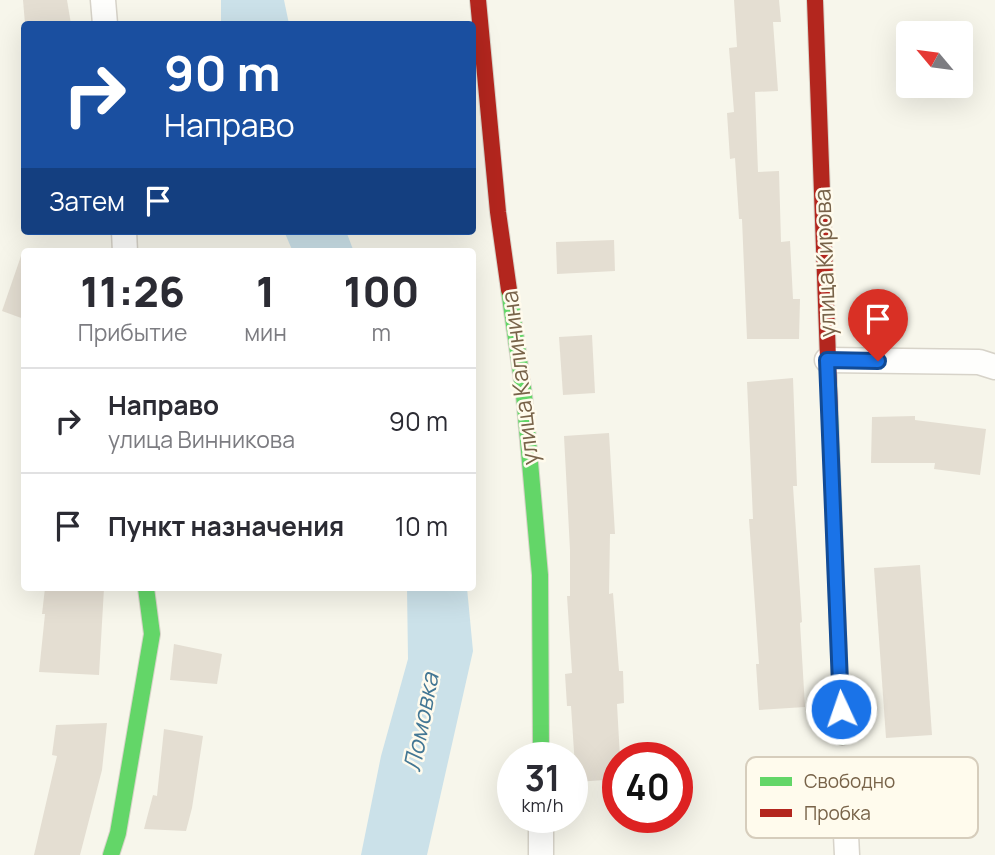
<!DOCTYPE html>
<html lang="ru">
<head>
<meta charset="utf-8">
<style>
  :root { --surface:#fff; --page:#f7f7f7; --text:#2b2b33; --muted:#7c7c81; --line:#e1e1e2 }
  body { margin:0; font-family:Manrope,sans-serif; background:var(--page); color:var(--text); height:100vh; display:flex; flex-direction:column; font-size:26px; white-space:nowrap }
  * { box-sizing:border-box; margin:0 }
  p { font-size:23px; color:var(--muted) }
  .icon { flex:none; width:38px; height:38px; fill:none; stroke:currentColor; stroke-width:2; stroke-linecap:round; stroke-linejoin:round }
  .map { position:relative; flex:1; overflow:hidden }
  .sheet { position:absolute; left:21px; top:248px; width:455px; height:343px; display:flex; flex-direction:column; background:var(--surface); border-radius:7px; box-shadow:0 7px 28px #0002 }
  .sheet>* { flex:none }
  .top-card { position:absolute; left:21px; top:21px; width:455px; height:214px; border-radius:7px; box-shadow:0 7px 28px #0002; background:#1a4fa0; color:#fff; overflow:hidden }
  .needle { width:46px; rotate:299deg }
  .fabs { position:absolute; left:896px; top:21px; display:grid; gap:14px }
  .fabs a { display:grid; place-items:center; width:77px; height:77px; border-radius:7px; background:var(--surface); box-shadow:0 7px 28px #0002; font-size:35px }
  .speed { position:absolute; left:497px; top:742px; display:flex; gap:14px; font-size:35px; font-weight:700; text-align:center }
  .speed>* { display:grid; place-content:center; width:91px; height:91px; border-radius:50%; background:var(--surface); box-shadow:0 7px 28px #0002; line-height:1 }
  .speed small { font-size:18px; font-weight:400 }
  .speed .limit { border:10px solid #d22; background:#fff; color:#111 }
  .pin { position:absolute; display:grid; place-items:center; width:60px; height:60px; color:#fff; margin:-72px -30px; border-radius:50% 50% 50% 0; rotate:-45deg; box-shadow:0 0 7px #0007 }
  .pin .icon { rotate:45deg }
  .me { position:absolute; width:77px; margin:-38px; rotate:357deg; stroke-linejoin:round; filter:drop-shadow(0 0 5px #0008) }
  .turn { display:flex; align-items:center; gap:24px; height:147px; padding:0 28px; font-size:32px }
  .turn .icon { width:91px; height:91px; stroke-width:2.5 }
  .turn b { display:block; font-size:49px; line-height:60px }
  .then { display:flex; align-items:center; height:66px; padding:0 28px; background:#0003; gap:14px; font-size:26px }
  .eta { display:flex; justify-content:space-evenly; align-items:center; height:119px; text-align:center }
  .eta b { font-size:42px; font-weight:800; line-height:49px }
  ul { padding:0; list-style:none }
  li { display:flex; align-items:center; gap:21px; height:105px; padding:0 28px; border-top:2px solid var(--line) }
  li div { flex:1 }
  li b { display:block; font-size:26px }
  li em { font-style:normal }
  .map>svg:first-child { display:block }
  .water { fill:#cbe1e9 }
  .building { fill:#e4ded2 }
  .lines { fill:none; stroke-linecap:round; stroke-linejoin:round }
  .street-casing { stroke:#d7d3c9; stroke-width:27 }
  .fast-casing { stroke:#d8d3c9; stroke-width:18 }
  .jam-casing { stroke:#d8d3c9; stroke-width:18 }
  .street { stroke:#fefefc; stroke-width:24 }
  .fast { stroke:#63d668; stroke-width:16 }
  .jam { stroke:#b3261e; stroke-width:16 }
  .route-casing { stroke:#114b97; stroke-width:18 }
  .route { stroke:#1a73e8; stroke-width:12 }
  .labels { text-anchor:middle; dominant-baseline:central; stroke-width:5; stroke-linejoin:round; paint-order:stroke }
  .street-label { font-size:23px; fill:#786349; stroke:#fffbed }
  .water-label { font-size:24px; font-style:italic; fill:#437794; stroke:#fffbed }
  .key { fill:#fffbed; stroke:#d6cdbc; stroke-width:2 }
  .key-label { font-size:19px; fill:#786349 }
</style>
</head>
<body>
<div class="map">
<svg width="995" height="855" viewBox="0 0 995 855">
  <rect width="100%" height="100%" fill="#f7f6eb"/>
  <!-- water -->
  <g class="water">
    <path d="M 221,0 L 284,0 L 289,24 L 221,24 Z"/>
    <path d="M 284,231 L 346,231 L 354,252 L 293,252 Z"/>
    <path d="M 407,588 L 467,588 L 473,651 L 427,855 L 361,855 L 381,756 L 408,659 Z"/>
  </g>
  <!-- building -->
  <g class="building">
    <path d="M 23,0 L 67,0 L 71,24 L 25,24 Z"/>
    <path d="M 734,0 L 779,0 L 781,22 L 773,22 L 778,91 L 755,92 L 758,172 L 779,171 L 781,242 L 790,241 L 793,299 L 800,299 L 799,339 L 747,339 L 742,219 L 739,219 L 735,158 L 730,159 L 727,113 L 734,112 L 729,48 L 737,47 Z"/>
    <path d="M 614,240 L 615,271 L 557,274 L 556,242 Z"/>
    <path d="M 21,256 L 24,257 L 24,319 L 2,311 Z"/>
    <path d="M 592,335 L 595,393 L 563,395 L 559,337 Z"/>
    <path d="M 793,378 L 797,486 L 793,486 L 802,622 L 800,623 L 805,707 L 759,710 L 756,664 L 759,664 L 749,519 L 753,519 L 747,382 Z"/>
    <path d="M 915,416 L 915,420 L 986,429 L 980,475 L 934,469 L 935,463 L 871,463 L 872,417 Z"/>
    <path d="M 609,433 L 615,534 L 610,534 L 609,594 L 613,593 L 619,671 L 623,671 L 624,703 L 617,704 L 620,758 L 618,758 L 618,779 L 576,782 L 571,706 L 567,706 L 565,674 L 572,673 L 567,596 L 570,596 L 570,550 L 564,436 Z"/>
    <path d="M 920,565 L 932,735 L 886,738 L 874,568 Z"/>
    <path d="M 45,588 L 104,588 L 99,675 L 39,672 L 45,614 L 42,614 Z"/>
    <path d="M 174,644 L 222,654 L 217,684 L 170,680 Z"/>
    <path d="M 107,723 L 102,770 L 80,855 L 34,855 L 57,756 L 52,755 L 56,725 Z"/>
    <path d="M 164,729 L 203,736 L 192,808 L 186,831 L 144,829 L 153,795 L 157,796 Z"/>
  </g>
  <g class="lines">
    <defs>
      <g id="street">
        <path d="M 103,0 L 105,24"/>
        <path d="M 124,231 L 125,252"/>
        <path d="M 827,360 L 979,362 L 995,367"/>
        <path d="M 843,775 L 847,855"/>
        <path d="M 541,817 L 541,855"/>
      </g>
      <g id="fast">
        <path d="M 509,290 L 524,395 L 540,575 L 541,758"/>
        <path d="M 830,414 L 842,737"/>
        <path d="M 111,855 L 118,833 L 152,634 L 146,588"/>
      </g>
      <g id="jam">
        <path d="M 478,0 L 498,212 L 509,290"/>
        <path d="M 815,0 L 830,414"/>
      </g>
    </defs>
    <!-- street casing -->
    <use href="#street" class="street-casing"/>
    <!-- fast casing -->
    <use href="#fast" class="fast-casing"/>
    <!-- jam casing -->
    <use href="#jam" class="jam-casing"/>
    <!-- street -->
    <use href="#street" class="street"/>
    <!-- fast -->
    <use href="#fast" class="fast"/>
    <!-- jam -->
    <use href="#jam" class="jam"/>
  </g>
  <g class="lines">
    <defs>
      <path id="route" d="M 841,709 L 827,360 L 878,361"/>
    </defs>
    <!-- route casing -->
    <use href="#route" class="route-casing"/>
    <!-- route -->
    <use href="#route" class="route"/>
  </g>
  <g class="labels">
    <!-- street labels -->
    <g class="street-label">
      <text transform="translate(824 263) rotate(-92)">улица Кирова</text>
      <text transform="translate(519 378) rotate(-97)">улица Калинина</text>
    </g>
    <!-- water labels -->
    <g class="water-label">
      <text transform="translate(420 722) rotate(-79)">Ломовка</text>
    </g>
  </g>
  <!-- legend -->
  <rect x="746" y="757" width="232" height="81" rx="10" class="key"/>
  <rect x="760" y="777" width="32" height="9" fill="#63d668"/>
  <rect x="760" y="809" width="32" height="8" fill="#b3261e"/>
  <g class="key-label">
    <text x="804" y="788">Свободно</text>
    <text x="804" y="820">Пробка</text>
  </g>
</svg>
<div class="fabs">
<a><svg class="needle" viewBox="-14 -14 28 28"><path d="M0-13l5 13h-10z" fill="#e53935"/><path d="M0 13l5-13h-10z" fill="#7c7c81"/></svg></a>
</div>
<div class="speed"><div>31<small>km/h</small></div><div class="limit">40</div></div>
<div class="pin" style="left:878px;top:361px;background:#d93025"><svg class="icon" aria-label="arrive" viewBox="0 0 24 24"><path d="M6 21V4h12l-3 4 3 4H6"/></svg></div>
<svg class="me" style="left:841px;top:709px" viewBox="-20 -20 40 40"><circle r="17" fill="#1a73e8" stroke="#fff" stroke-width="3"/><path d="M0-11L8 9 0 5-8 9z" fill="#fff"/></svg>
<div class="top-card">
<div class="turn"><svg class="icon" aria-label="right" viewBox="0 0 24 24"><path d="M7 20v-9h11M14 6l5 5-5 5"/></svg><div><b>90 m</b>Направо</div></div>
<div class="then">Затем<svg class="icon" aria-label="arrive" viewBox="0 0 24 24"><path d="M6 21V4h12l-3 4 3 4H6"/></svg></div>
</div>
<section class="sheet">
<div class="eta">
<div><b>11:26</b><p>Прибытие</p></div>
<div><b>1</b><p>мин</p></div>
<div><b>100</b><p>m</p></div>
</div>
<ul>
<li><svg class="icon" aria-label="right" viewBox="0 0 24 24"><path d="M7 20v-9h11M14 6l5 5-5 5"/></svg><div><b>Направо</b><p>улица Винникова</p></div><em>90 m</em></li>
<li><svg class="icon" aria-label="arrive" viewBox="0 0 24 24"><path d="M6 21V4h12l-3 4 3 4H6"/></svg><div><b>Пункт назначения</b></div><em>10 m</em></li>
</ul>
</section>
</div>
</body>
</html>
